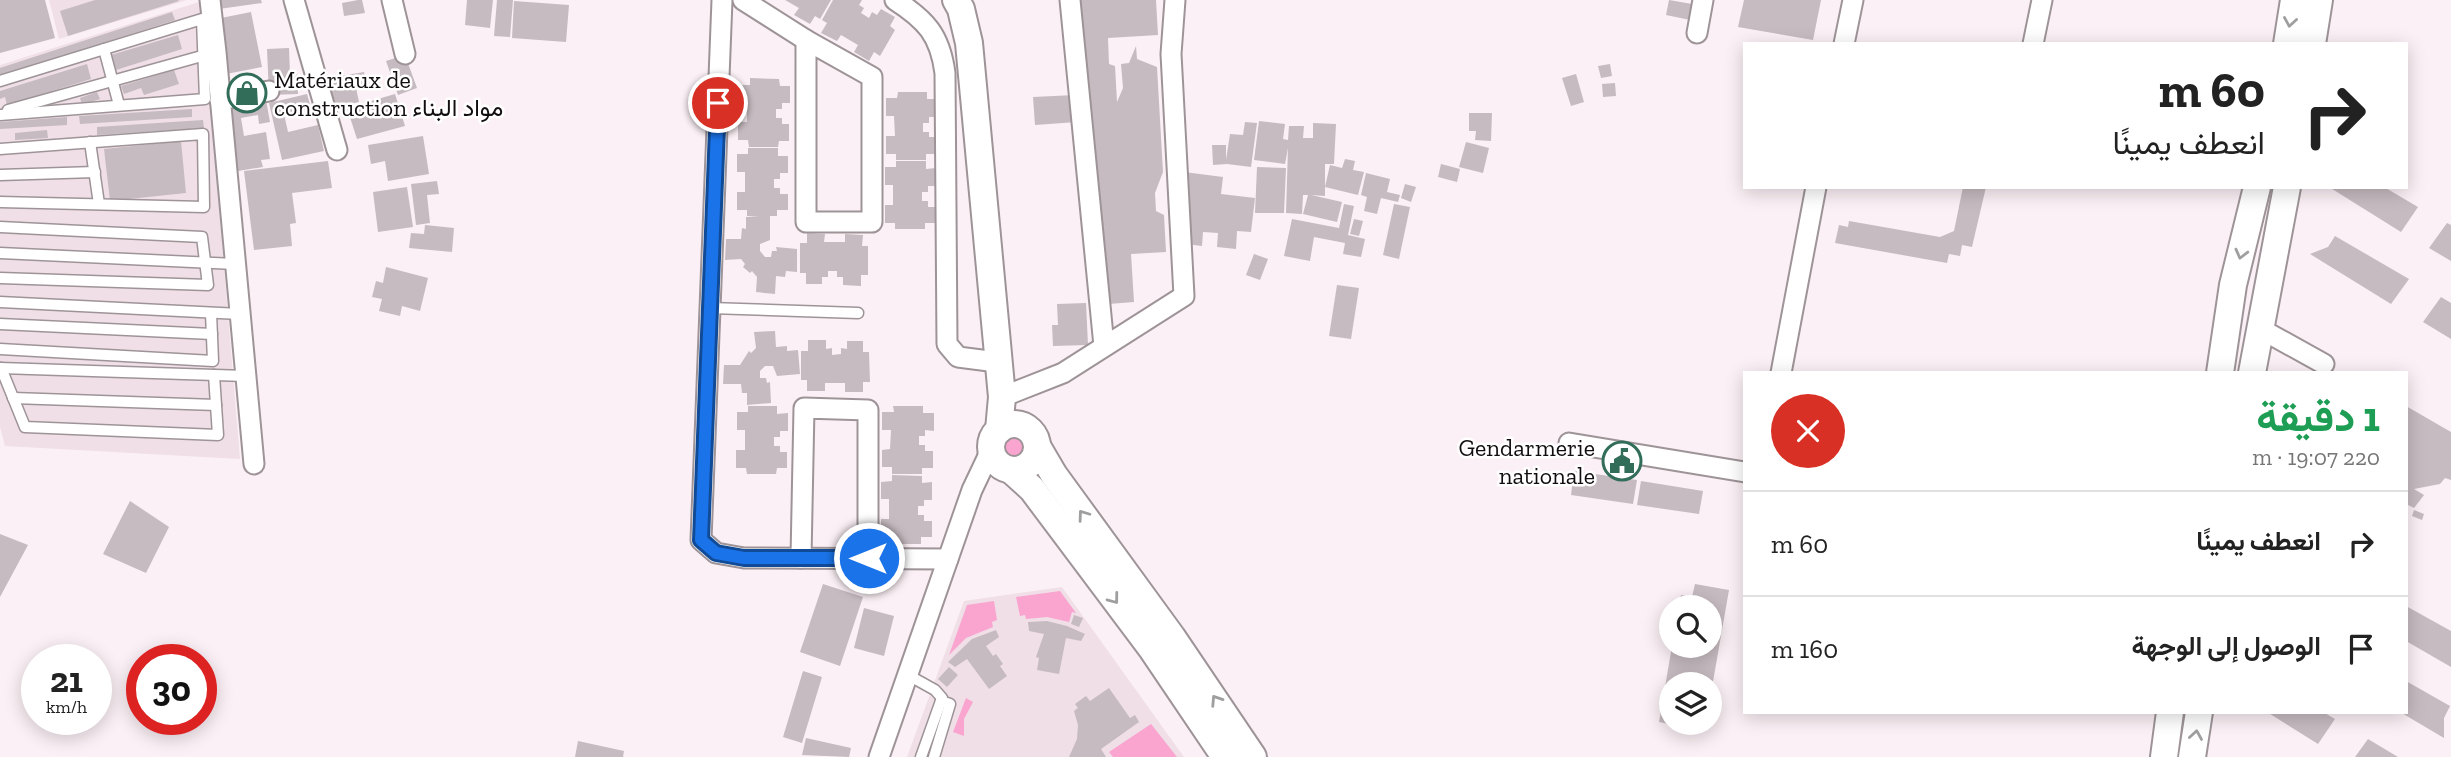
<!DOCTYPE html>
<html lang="ar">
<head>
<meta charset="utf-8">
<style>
  :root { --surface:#fff; --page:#f2f2f2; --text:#222; --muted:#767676; --line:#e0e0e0 }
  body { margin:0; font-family:"Zilla Slab",Vazirmatn,serif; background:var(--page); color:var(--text); direction:rtl; height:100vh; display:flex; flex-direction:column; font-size:26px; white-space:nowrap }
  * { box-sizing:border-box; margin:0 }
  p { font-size:23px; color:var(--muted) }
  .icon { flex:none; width:38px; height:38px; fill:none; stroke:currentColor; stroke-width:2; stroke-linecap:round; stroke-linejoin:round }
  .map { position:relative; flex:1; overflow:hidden; direction:ltr }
  .sheet { position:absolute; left:1743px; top:371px; width:665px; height:343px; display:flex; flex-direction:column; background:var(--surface); border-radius:0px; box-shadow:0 4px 18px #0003; direction:rtl }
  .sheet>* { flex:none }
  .banner { position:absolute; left:1743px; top:42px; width:665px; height:147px; border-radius:0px; box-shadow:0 4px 18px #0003; direction:rtl; background:#fff; color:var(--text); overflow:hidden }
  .fabs { position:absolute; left:1659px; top:595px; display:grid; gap:14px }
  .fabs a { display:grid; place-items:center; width:63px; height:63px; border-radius:50%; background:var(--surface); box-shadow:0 4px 18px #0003; font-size:35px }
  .speed { position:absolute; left:21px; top:644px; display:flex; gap:14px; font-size:35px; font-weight:700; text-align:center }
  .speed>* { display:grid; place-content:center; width:91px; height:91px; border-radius:50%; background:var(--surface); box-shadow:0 4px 18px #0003; line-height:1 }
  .speed small { font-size:18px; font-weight:400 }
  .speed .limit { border:10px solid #d22; background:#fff; color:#111 }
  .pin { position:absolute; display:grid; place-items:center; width:60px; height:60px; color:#fff; margin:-30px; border:4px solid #fff; border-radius:50%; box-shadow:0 2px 7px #0007 }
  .me { position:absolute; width:77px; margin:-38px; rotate:270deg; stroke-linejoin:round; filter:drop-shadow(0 0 5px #0008) }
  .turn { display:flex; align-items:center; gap:24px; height:147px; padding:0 28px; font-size:32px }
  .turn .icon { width:91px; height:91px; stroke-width:2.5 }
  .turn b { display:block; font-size:49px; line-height:60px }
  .round { display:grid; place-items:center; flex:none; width:74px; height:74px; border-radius:37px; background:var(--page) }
  .summary { display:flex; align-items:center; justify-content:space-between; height:119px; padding:0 28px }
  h1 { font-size:42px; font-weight:700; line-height:52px; color:#1e9e55 }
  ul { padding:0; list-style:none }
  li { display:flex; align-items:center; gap:21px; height:105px; padding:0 28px; border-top:2px solid var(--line) }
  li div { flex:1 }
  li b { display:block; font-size:26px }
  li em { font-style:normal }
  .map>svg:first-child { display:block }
  .built { fill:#f0dfe7 }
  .green { fill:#faa4d0 }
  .building { fill:#c6bbc0 }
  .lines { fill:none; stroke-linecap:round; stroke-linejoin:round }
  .service-casing { stroke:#9e9498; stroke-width:13 }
  .minor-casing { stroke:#9e9498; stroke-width:23 }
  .secondary-casing { stroke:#9e9498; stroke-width:30 }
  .service { stroke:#fff; stroke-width:10 }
  .minor { stroke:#fff; stroke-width:19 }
  .secondary { stroke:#fff; stroke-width:26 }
  .oneway { stroke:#a09f9f }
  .route-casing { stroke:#114b97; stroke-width:18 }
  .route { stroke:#1a73e8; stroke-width:12 }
  .labels { text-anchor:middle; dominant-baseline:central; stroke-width:5; stroke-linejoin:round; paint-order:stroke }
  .poi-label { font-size:24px; fill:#120e10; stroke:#fff; text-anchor:start }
</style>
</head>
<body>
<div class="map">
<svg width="2451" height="757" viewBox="0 0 2451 757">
  <rect width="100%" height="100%" fill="#fbf0f5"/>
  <!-- built -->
  <g class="built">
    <path d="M 49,0 L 187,0 L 59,39 Z"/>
    <path d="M 202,1 L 240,459 L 5,446 L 0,427 L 0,65 Z"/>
    <path d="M 1062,587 L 1184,757 L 907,757 L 964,601 Z"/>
  </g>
  <!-- green -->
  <g class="green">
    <circle cx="1012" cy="446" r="12"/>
    <path d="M 1060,591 L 1076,613 L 1072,612 L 1069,622 L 1047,617 L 1026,619 L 1025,615 L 1020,616 L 1016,597 Z"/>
    <path d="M 994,601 L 997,620 L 992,622 L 993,627 L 966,638 L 949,655 L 967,605 Z"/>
    <path d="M 966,698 L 973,702 L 964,719 L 964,736 L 953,732 Z"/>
    <path d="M 1151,724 L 1177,757 L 1113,757 L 1109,752 Z"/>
  </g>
  <!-- building -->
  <g class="building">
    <path d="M 0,0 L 45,0 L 55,38 L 0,53 Z"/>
    <path d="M 95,0 L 178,0 L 179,1 L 68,36 L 60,11 Z"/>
    <path d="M 211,0 L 261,0 L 262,3 L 212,10 Z"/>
    <path d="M 358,0 L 362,0 L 365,13 L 344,16 L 342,3 Z"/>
    <path d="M 467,0 L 493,0 L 490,28 L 465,25 Z"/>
    <path d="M 497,0 L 513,0 L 510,37 L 494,36 Z"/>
    <path d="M 785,0 L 831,0 L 820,19 L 815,16 L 810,24 L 794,15 L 799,8 Z"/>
    <path d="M 833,0 L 862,0 L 859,5 L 864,8 L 861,13 L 869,18 L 872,12 L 877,15 L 881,9 L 895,17 L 890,26 L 895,30 L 880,56 L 874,52 L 869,61 L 854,52 L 858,45 L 841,35 L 837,41 L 821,33 L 827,23 L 822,20 Z"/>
    <path d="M 1078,0 L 1156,0 L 1158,35 L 1108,38 L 1109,64 L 1115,66 L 1117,102 L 1123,88 L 1121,64 L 1129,63 L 1136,46 L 1137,59 L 1157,67 L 1163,172 L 1155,193 L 1156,211 L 1164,215 L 1166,252 L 1131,254 L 1134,302 L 1096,305 Z"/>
    <path d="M 1669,0 L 1698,5 L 1695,21 L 1666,15 Z"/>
    <path d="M 1744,0 L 1821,0 L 1813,40 L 1738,27 Z"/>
    <path d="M 514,1 L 569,5 L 566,42 L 512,38 Z"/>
    <path d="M 172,12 L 175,20 L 0,76 L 0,68 Z"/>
    <path d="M 251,12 L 262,67 L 226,74 L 216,19 Z"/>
    <path d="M 178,35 L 182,49 L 116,70 L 111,55 Z"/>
    <path d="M 289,48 L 290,74 L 297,74 L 298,94 L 269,95 L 267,49 Z"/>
    <path d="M 405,55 L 417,88 L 398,95 L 386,61 Z"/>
    <path d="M 87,64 L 91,79 L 7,105 L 5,97 L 0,99 L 0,91 Z"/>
    <path d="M 1610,64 L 1612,76 L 1601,78 L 1598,66 Z"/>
    <path d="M 174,70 L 179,84 L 144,95 L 141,88 L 124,94 L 121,86 Z"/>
    <path d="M 364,72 L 367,86 L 356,88 L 359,102 L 335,107 L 329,78 Z"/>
    <path d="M 1576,74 L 1584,102 L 1571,106 L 1562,78 Z"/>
    <path d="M 750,78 L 779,79 L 780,86 L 790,86 L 790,103 L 782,103 L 782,109 L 776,109 L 776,118 L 782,118 L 782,124 L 789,124 L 789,141 L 779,141 L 778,147 L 749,147 L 748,140 L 738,140 L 738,122 L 747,122 L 747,103 L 739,102 L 739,85 L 750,85 Z"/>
    <path d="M 1615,83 L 1616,96 L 1603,97 L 1602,84 Z"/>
    <path d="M 97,92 L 100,99 L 82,105 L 80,98 Z"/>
    <path d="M 898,92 L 927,92 L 927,99 L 938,99 L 938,117 L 929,117 L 929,123 L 923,123 L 923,132 L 929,132 L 929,137 L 937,137 L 937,154 L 926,154 L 926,160 L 896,160 L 896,154 L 886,154 L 886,136 L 895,136 L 894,116 L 886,116 L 886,98 L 897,98 Z"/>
    <path d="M 307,94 L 311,108 L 284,114 L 288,132 L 318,125 L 324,151 L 282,160 L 269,103 Z"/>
    <path d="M 395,94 L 405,126 L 357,139 L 347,108 Z"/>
    <path d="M 1075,95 L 1077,122 L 1035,125 L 1033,97 Z"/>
    <path d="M 266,100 L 270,122 L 259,124 L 258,115 L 241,118 L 244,136 L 266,132 L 270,159 L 261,160 L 263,167 L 238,171 L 227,107 Z"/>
    <path d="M 192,109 L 192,117 L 80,124 L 79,116 Z"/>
    <path d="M 1469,113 L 1492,113 L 1491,141 L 1475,140 L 1476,131 L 1469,131 Z"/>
    <path d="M 67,117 L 67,125 L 0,129 L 0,122 Z"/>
    <path d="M 203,120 L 204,128 L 97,135 L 97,127 Z"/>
    <path d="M 1259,121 L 1285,124 L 1283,139 L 1288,140 L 1289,126 L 1304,126 L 1303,138 L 1313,138 L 1313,123 L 1336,124 L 1334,164 L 1325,164 L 1325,196 L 1311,195 L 1342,202 L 1337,222 L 1303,214 L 1308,195 L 1303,195 L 1302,214 L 1286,213 L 1288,148 L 1285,164 L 1254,160 Z"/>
    <path d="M 1245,122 L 1257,123 L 1251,167 L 1227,164 L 1213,165 L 1212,145 L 1226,145 L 1226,160 L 1230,134 L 1243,135 Z"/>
    <path d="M 47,130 L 48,138 L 15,140 L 15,133 Z"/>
    <path d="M 423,136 L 429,174 L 388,181 L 385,161 L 371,164 L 368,145 Z"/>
    <path d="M 181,141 L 186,193 L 110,201 L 104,149 Z"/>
    <path d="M 1466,142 L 1489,148 L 1483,173 L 1459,167 Z"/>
    <path d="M 748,148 L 778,148 L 778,156 L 788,156 L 788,173 L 780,173 L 780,179 L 774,179 L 774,188 L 780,188 L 780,194 L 788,194 L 788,210 L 777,210 L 777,216 L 770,216 L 770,240 L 760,244 L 760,251 L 765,257 L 771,257 L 772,251 L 777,251 L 776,247 L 797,249 L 797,272 L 786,271 L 785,277 L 776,276 L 775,294 L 756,292 L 757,277 L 752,271 L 750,273 L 743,267 L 745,264 L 741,259 L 725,260 L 726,239 L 741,239 L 742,228 L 746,229 L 746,217 L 759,217 L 747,216 L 747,210 L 737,210 L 737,192 L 745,192 L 745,172 L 737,172 L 737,154 L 748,154 Z"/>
    <path d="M 1345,159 L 1355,161 L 1353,170 L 1364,172 L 1358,195 L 1325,187 L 1330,165 L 1342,168 Z"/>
    <path d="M 328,161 L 332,188 L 292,193 L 296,223 L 290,224 L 292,246 L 254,250 L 244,171 Z"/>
    <path d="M 896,161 L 926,161 L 926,169 L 936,168 L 936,186 L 928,186 L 928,192 L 922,192 L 922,201 L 928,201 L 928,207 L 936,207 L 936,223 L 925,223 L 925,229 L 895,229 L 895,223 L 885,223 L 885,205 L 893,205 L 893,185 L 885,185 L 885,167 L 896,167 Z"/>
    <path d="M 1441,164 L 1460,169 L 1457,182 L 1438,177 Z"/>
    <path d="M 1257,167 L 1286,168 L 1284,213 L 1255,213 Z"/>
    <path d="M 1184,172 L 1223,177 L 1221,194 L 1255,198 L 1251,232 L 1237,231 L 1236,249 L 1217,247 L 1218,233 L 1203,232 L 1202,246 L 1177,243 Z"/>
    <path d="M 1366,173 L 1390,179 L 1387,192 L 1400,195 L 1398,202 L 1381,198 L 1377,214 L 1364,211 L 1367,197 L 1361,195 Z"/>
    <path d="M 437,181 L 439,194 L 427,195 L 430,223 L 416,225 L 411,184 Z"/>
    <path d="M 1405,184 L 1416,187 L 1411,202 L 1401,198 Z"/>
    <path d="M 407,187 L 413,227 L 378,232 L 373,192 Z"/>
    <path d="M 1963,187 L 1986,187 L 1972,247 L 1962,245 L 1960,256 L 1949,254 L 1947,263 L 1835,243 L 1839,225 L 1848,227 L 1849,221 L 1940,237 L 1954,231 Z"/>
    <path d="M 2329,187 L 2384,187 L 2418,207 L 2401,232 Z"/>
    <path d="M 1344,204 L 1354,206 L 1348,235 L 1365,239 L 1361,257 L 1343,254 L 1345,243 L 1314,237 L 1310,261 L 1284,256 L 1292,219 L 1339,228 Z"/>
    <path d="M 1394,204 L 1410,207 L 1399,259 L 1383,255 Z"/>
    <path d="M 1354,219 L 1363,221 L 1359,236 L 1350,234 Z"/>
    <path d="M 2447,223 L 2451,225 L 2451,261 L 2429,248 Z"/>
    <path d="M 425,225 L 454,228 L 452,252 L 409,248 L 411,233 L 424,234 Z"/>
    <path d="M 807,233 L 825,234 L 824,242 L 845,242 L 845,234 L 863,235 L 862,246 L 868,246 L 868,275 L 861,275 L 861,286 L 843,285 L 843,277 L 837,277 L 837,271 L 828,271 L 828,277 L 822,277 L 822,284 L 806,284 L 806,273 L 800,273 L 800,243 L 807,243 Z"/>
    <path d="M 2335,236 L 2409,279 L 2391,304 L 2310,254 L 2328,247 Z"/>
    <path d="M 1254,254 L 1268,259 L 1260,280 L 1246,275 Z"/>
    <path d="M 386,267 L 428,278 L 420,311 L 402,306 L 400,316 L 379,311 L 382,299 L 372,297 L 376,281 L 383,283 Z"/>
    <path d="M 1337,285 L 1359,288 L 1351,339 L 1329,336 Z"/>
    <path d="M 2441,297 L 2451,303 L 2451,339 L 2423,322 Z"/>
    <path d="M 1086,303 L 1088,345 L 1053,346 L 1052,325 L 1058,325 L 1057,304 Z"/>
    <path d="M 775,331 L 776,347 L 787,346 L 787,351 L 798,350 L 800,374 L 777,376 L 773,366 L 765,366 L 760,371 L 760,378 L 766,378 L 767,383 L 770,382 L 771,403 L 747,405 L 747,393 L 742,393 L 741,384 L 723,384 L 724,365 L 740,365 L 749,351 L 751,353 L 756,348 L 754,332 Z"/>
    <path d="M 808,340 L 826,340 L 826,349 L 832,348 L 832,355 L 841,354 L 841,348 L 847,349 L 847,341 L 863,341 L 863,352 L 869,352 L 870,382 L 863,382 L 863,392 L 845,392 L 845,383 L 825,383 L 825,391 L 807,391 L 807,380 L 801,380 L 801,351 L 808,351 Z"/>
    <path d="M 748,406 L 777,406 L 777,414 L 788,413 L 788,431 L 780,431 L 780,437 L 774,437 L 774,446 L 780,446 L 780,452 L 787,452 L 787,468 L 777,468 L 776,474 L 747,474 L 746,468 L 736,468 L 736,450 L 745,450 L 745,430 L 737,430 L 737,412 L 748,412 Z"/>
    <path d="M 893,406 L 923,406 L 923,413 L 934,413 L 934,431 L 925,430 L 925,436 L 919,436 L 919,445 L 925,445 L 925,451 L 933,451 L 933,468 L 922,468 L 922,474 L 892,474 L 892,467 L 882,467 L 882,450 L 890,449 L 891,430 L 882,430 L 882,412 L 894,412 Z"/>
    <path d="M 2406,406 L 2451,432 L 2451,480 L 2445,478 L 2440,484 L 2414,489 L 2424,495 L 2414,508 L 2406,504 Z"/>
    <path d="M 1574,471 L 1637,480 L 1633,504 L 1571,495 Z"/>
    <path d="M 892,475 L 922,476 L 922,483 L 932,482 L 932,500 L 924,500 L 924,506 L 918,506 L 918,515 L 924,515 L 924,521 L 932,521 L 932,537 L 921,537 L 921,544 L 891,544 L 891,537 L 881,537 L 881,519 L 889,519 L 889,499 L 881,499 L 881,482 L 892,481 Z"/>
    <path d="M 1641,481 L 1703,491 L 1699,514 L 1637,505 Z"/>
    <path d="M 130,501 L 169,527 L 146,573 L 103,554 Z"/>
    <path d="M 2414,510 L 2424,514 L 2422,520 L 2412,516 Z"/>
    <path d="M 0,534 L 28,545 L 0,597 Z"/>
    <path d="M 823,584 L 863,597 L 840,666 L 800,652 Z"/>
    <path d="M 1695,584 L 1729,590 L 1711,693 L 1710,684 L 1671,684 L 1671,723 L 1706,723 L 1704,731 L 1659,722 L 1672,646 L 1710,646 L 1710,607 L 1679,607 L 1681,595 L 1692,597 Z"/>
    <path d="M 2406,606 L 2451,631 L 2451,667 L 2406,641 Z"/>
    <path d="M 864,608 L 894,616 L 884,656 L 854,648 Z"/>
    <path d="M 1074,615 L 1083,618 L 1079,627 L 1071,624 Z"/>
    <path d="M 1047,621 L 1067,626 L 1085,634 L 1081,641 L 1066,638 L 1059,674 L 1037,670 L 1039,658 L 1036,657 L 1044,634 L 1029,631 L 1028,622 Z"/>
    <path d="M 996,630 L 999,637 L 986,646 L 993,656 L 996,654 L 1003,664 L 1000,666 L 1007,676 L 989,689 L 967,659 L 955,667 L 948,662 L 972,639 Z"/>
    <path d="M 949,667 L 958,675 L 947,687 L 938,679 Z"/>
    <path d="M 803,671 L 822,677 L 802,743 L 783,737 Z"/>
    <path d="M 2406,681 L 2450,706 L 2444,718 L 2444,738 L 2400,712 L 2406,712 Z"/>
    <path d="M 1109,688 L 1130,718 L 1135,715 L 1139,722 L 1101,749 L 1106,757 L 1069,757 L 1077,739 L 1078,725 L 1074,711 L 1078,708 L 1075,704 L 1086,696 L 1090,701 Z"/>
    <path d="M 2267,712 L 2323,712 L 2335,719 L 2318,744 Z"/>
    <path d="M 806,738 L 851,748 L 849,757 L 802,755 Z"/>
    <path d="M 2368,739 L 2398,757 L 2355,757 Z"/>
    <path d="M 578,741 L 624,751 L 623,757 L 575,757 Z"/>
  </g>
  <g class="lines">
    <defs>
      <g id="service">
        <path d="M 104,49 L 119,105"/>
        <path d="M 0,81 L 202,19 L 205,99 L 0,115"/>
        <path d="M 8,110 L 209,54"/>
        <path d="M 90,142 L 99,204"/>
        <path d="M 0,149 L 203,134 L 204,207 L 0,202"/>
        <path d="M 0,175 L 95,172"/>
        <path d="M 0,227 L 202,237 L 208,285 L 0,278"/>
        <path d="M 0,253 L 235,264"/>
        <path d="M 0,302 L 240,314"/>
        <path d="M 710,308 L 858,313"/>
        <path d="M 0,324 L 212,334"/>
        <path d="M 0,349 L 213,361 L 211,313"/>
        <path d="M 0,368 L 246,376"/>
        <path d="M 1,368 L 25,427 L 218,435 L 214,375"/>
        <path d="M 13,398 L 216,405"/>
        <path d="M 908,675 L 935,690 L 942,698 L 921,757"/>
        <path d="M 934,757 L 950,704 L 941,701"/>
      </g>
      <g id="minor">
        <path d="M 210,0 L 216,52 L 254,464"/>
        <path d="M 294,0 L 337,150"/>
        <path d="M 392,0 L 405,54"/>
        <path d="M 722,0 L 701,540 L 716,553 L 744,558 L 948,559"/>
        <path d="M 743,0 L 806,40"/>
        <path d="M 895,0 C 926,20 940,35 945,73 L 947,344 L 958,357 L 997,362"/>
        <path d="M 1070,0 L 1104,346"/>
        <path d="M 1697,33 L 1703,0"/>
        <path d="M 806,40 L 872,77 L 872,222 L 806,222 Z"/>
        <path d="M 1844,44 L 1853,0"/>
        <path d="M 2033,44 L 2042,0"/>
        <path d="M 220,100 L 269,91"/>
        <path d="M 2259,328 L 2324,364"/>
        <path d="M 1781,373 L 1816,187"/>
        <path d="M 1002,397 L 1063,373 L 1184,296 L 1171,54 L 1175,0"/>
        <path d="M 1569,443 L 1745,472"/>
        <path d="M 801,558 L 804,408 L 868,410 L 868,558"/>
        <path d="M 879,757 L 972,490 L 991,450"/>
      </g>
      <g id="secondary">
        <path d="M 956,0 L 961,9 L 969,43 L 1002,397 L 999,430"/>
        <path d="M 2287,44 L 2294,0"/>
        <path d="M 2312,44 L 2319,0"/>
        <path d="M 2220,373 L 2233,285 L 2257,187"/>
        <path d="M 2252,373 L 2287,187"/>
        <circle cx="1014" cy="447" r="23"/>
        <path d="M 1037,446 L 1054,475 L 1172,637 L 1253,757"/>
        <path d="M 1011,470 L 1032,489 L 1152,649 L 1225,757"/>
        <path d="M 2164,757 L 2170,712"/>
        <path d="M 2192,757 L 2199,712"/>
      </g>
    </defs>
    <!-- service casing -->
    <use href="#service" class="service-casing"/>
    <!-- minor casing -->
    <use href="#minor" class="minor-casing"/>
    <!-- secondary casing -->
    <use href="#secondary" class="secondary-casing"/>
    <!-- service -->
    <use href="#service" class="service"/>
    <!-- minor -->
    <use href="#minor" class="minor"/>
    <!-- secondary -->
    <use href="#secondary" class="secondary"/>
  </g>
  <!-- one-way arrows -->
  <defs><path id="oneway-chevron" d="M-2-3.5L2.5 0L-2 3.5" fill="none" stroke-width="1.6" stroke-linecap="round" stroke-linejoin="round" transform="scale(1.75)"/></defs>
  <g class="oneway">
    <use href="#oneway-chevron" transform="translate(2290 22) rotate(99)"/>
    <use href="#oneway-chevron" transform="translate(2241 254) rotate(104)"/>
    <use href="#oneway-chevron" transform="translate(1083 515) rotate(-126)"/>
    <use href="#oneway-chevron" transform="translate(1114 599) rotate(53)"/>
    <use href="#oneway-chevron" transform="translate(1216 700) rotate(-123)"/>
    <use href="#oneway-chevron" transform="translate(2196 735) rotate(-81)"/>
  </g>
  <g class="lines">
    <defs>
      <path id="route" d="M 718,103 L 701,540 L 716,553 L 744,558 L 869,558"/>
    </defs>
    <!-- route casing -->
    <use href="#route" class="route-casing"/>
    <!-- route -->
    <use href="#route" class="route"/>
  </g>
  <!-- icons -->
  <defs>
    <symbol id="shop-ring" viewBox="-11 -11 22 22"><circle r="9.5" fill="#fff" stroke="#316d58" stroke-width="1.5"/><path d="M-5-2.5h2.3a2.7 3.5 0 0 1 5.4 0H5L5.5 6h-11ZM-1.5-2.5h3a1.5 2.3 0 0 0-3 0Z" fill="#316d58"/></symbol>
    <symbol id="civic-ring" viewBox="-11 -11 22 22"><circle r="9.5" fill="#fff" stroke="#316d58" stroke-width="1.5"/><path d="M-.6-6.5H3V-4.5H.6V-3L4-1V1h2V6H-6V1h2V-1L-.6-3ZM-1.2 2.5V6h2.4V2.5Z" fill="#316d58"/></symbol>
  </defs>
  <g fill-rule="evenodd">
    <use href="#shop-ring" x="225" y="71" width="44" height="44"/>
    <use href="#civic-ring" x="1600" y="439" width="44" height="44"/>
  </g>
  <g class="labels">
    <!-- poi labels -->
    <g class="poi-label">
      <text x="274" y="79">Matériaux de<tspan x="274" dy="28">construction مواد البناء</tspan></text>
      <text x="1595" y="447" text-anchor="end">Gendarmerie<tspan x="1595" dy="28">nationale</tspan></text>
    </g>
  </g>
</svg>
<div class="fabs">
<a><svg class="icon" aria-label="search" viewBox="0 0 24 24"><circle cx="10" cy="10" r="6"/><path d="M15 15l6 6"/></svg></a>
<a><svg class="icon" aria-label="layers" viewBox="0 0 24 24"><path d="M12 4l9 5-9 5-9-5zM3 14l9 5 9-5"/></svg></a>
</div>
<div class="speed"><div>21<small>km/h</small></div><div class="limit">30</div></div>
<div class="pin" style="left:718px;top:103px;background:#d93025"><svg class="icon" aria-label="arrive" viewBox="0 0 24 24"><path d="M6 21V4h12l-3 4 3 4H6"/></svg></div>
<svg class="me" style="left:869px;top:558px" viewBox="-20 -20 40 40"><circle r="17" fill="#1a73e8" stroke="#fff" stroke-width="3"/><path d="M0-11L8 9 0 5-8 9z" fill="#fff"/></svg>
<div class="banner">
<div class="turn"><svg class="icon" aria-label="right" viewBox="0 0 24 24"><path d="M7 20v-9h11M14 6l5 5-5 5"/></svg><div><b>60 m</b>انعطف يمينًا</div></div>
</div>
<section class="sheet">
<div class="summary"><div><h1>1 دقيقة</h1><p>220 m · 19:07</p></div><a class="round" style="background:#d93025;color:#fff"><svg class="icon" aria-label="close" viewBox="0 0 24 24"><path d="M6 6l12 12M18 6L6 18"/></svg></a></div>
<ul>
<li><svg class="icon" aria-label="right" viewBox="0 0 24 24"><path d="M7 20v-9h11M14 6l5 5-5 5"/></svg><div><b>انعطف يمينًا</b></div><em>60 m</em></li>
<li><svg class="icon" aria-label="arrive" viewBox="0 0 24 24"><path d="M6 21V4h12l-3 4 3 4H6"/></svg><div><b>الوصول إلى الوجهة</b></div><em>160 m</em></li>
</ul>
</section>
</div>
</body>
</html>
